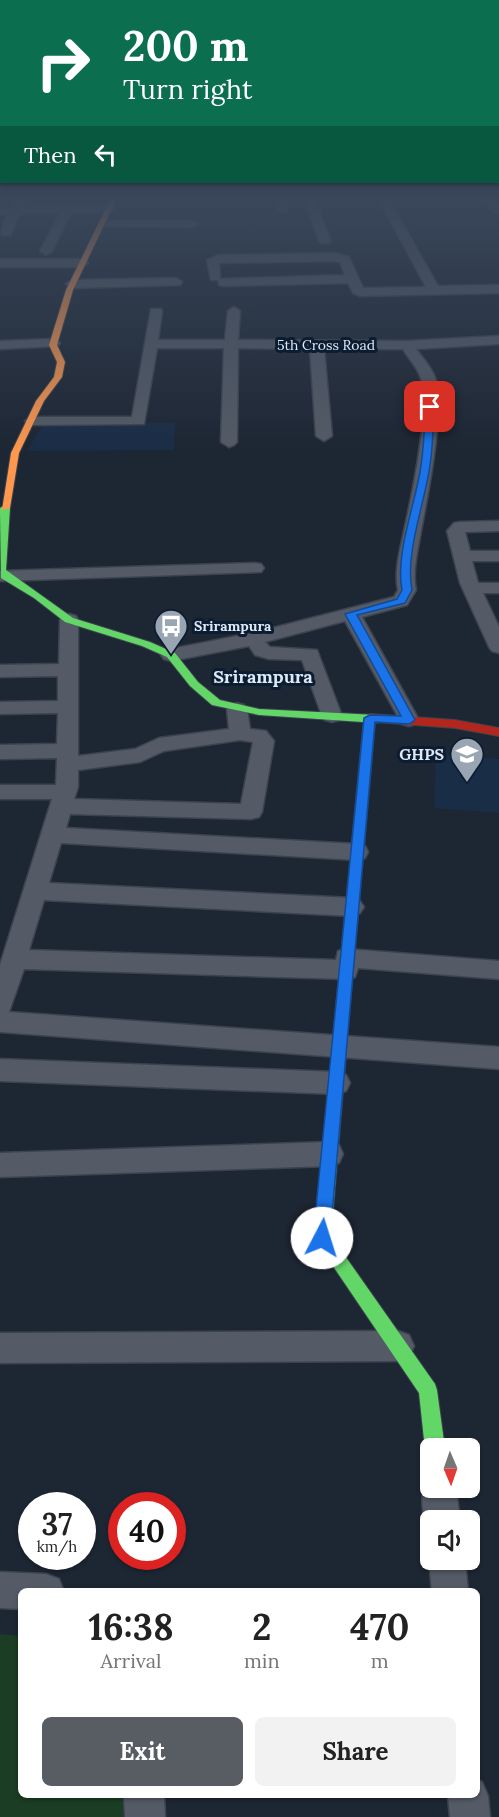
<!DOCTYPE html>
<html lang="en">
<head>
<meta charset="utf-8">
<style>
  :root { --surface:#fff; --page:#f2f2f2; --text:#222; --muted:#767676; --accent:#585d63 }
  body { margin:0; font-family:Lora,serif; background:var(--page); color:var(--text); height:100vh; display:flex; flex-direction:column; font-size:22px; white-space:nowrap }
  * { box-sizing:border-box; margin:0 }
  p { font-size:20px; color:var(--muted) }
  .icon { flex:none; width:33px; height:33px; fill:none; stroke:currentColor; stroke-width:2; stroke-linecap:round; stroke-linejoin:round }
  .map { position:relative; flex:1; overflow:hidden }
  .panel { position:absolute; left:18px; top:1588px; width:462px; height:210px; display:flex; flex-direction:column; background:var(--surface); border-radius:9px; box-shadow:0 2px 4px #0004 }
  .panel>* { flex:none }
  .top-card { position:absolute; left:0px; top:0px; width:500px; height:183px; box-shadow:0 2px 4px #0004; background:#0b6e4f; color:#fff; overflow:hidden }
  .needle { width:39px; rotate:178deg }
  .buttons { position:absolute; left:420px; top:1438px; display:grid; gap:12px }
  .buttons a { display:grid; place-items:center; width:60px; height:60px; border-radius:9px; background:var(--surface); box-shadow:0 2px 4px #0004; font-size:30px }
  .speed { position:absolute; left:18px; top:1492px; display:flex; gap:12px; font-size:30px; font-weight:700; text-align:center }
  .speed>* { display:grid; place-content:center; width:78px; height:78px; border-radius:50%; background:var(--surface); box-shadow:0 2px 4px #0004; line-height:1 }
  .speed small { font-size:15px; font-weight:400 }
  .speed .limit { border:9px solid #d22; background:#fff; color:#111 }
  .pin { position:absolute; display:grid; place-items:center; width:51px; height:51px; color:#fff; margin:-26px; border-radius:12px; box-shadow:0 3px 9px #0006 }
  .me { position:absolute; width:66px; margin:-33px; rotate:5deg; stroke-linejoin:round; filter:drop-shadow(0 0 4px #0008) }
  .turn { display:flex; align-items:center; gap:21px; height:126px; padding:0 24px; font-size:27px }
  .turn .icon { width:78px; height:78px; stroke-width:2.5 }
  .turn b { display:block; font-size:42px; line-height:51px }
  .then { display:flex; align-items:center; height:57px; padding:0 24px; background:#0003; gap:12px; font-size:22px }
  .eta { display:flex; justify-content:space-evenly; align-items:center; height:102px; text-align:center }
  .eta b { font-size:36px; font-weight:800; line-height:42px }
  .button { display:flex; gap:12px; margin-top:auto; padding:12px 24px }
  .button a { flex:1; height:69px; border-radius:9px; background:var(--accent); color:#fff; font-size:24px; font-weight:800; line-height:69px; text-align:center }
  .button a+a { background:var(--page); color:var(--text) }
  .map>svg:first-child { display:block }
  .built { fill:#1a2d46 }
  .green { fill:#1a3d23 }
  .lines { fill:none; stroke-linecap:round; stroke-linejoin:round }
  .street-casing { stroke:#3c434e; stroke-width:3 }
  .fast-casing { stroke:#3c434e; stroke-width:2 }
  .slow-casing { stroke:#3c434e; stroke-width:2 }
  .jam-casing { stroke:#3c434e; stroke-width:2 }
  .street { fill:#545b66; fill-rule:evenodd }
  .fast { fill:#63d668; fill-rule:evenodd }
  .slow { fill:#ff974d; fill-rule:evenodd }
  .jam { fill:#b3261e; fill-rule:evenodd }
  .route { fill:#1a73e8; stroke:#114b97; stroke-width:1.5 }
  .labels { text-anchor:middle; dominant-baseline:central; stroke-width:6; stroke-linejoin:round; paint-order:stroke }
  .far-street-label { font-size:14px; fill:#dee9f8; stroke:#0c1c31 }
  .far-poi-label { font-size:14px; font-weight:bold; fill:#dee9f8; stroke:#0c1c31; text-anchor:start }
  .poi-label { font-size:16px; font-weight:bold; fill:#dee9f8; stroke:#0c1c31; text-anchor:end }
  .neighbourhood-label { font-size:18px; font-weight:bold; fill:#dee9f8; stroke:#0c1c31 }
</style>
</head>
<body>
<div class="map">
<svg width="499" height="1817" viewBox="0 0 499 1817">
  <rect width="100%" height="100%" fill="#1d2633"/>
  <!-- built -->
  <g class="built">
    <path d="M 44,423 L 175,423 L 174,450 L 27,451 Z"/>
    <path d="M 436,753 L 499,759 L 499,813 L 434,808 Z"/>
  </g>
  <!-- green -->
  <path class="green" d="M 0,1634 L 21,1636 L 21,1796 L 123,1796 L 123,1817 L 0,1817 Z"/>
  <g class="lines">
    <defs>
      <g id="street">
        <path d="M 17,198 L 27,198 L 22,207 L 111,206 L 117,209 L 111,212 L 71,213 L 52,251 L 46,255 L 40,251 L 60,213 L 19,214 L 11,235 L 3,235 L 1,233 L 7,214 L 0,214 L 0,208 L 11,207 Z"/>
        <path d="M 273,198 L 283,198 L 288,210 L 286,212 L 278,212 Z"/>
        <path d="M 304,198 L 314,198 L 331,241 L 329,243 L 321,243 L 319,241 Z"/>
        <path d="M 378,198 L 388,198 L 438,286 L 499,285 L 499,293 L 360,296 L 353,293 L 348,283 L 223,286 L 219,285 L 218,280 L 211,280 L 207,260 L 218,255 L 335,253 L 349,257 L 363,288 L 426,287 ZM 334,261 L 340,262 L 345,275 L 220,279 L 219,263 Z"/>
        <path d="M 484,198 L 495,198 L 499,204 L 499,214 L 495,213 Z"/>
        <path d="M 104,221 L 193,221 L 199,224 L 193,227 L 100,226 L 100,222 Z"/>
        <path d="M 0,259 L 82,259 L 88,263 L 82,267 L 0,267 Z"/>
        <path d="M 176,278 L 182,282 L 180,285 L 72,288 L 66,284 L 72,280 Z"/>
        <path d="M 234,307 L 240,311 L 238,340 L 407,341 L 499,336 L 499,344 L 416,349 C 422,357 430,366 434,375 C 447,402 427,499 421,531 C 418,550 412,571 416,590 L 407,605 L 362,617 L 419,720 L 416,724 L 409,726 L 402,724 L 345,621 L 265,642 L 270,647 L 317,650 L 342,716 L 339,720 L 332,722 L 325,720 L 322,716 L 302,660 L 269,659 L 255,655 L 249,646 L 171,661 L 164,659 L 161,655 L 164,651 L 171,649 L 257,632 L 394,597 L 398,590 C 394,571 400,550 404,531 C 411,499 432,405 420,376 C 417,367 408,358 403,349 L 324,349 L 332,436 L 324,441 L 316,436 L 310,349 L 238,348 L 237,442 L 234,445 L 229,447 L 221,442 L 224,348 L 157,348 L 144,424 L 32,425 L 25,421 L 32,417 L 132,417 L 151,309 L 161,309 L 162,312 L 158,340 L 225,340 L 228,311 Z"/>
        <path d="M 53,339 L 60,343 L 58,346 L 0,349 L 0,341 Z"/>
        <path d="M 499,521 L 499,531 L 465,532 L 470,551 L 499,551 L 499,561 L 472,561 L 478,583 L 499,583 L 499,593 L 483,593 L 499,627 L 499,653 L 492,651 L 489,647 L 460,583 L 447,531 L 454,523 L 460,522 Z"/>
        <path d="M 255,563 L 261,564 L 264,568 L 261,572 L 0,581 L 0,571 Z"/>
        <path d="M 69,614 L 76,616 L 78,620 L 78,756 L 135,749 L 159,738 L 229,729 L 227,709 L 230,705 L 237,703 L 244,705 L 247,709 L 250,729 L 266,731 L 274,741 L 262,812 L 259,817 L 251,819 L 70,814 L 66,828 L 357,844 L 365,846 L 368,852 L 365,858 L 357,860 L 61,843 L 49,883 L 352,898 L 360,901 L 364,907 L 360,913 L 352,916 L 44,900 L 29,950 L 336,960 L 338,951 L 347,949 L 499,961 L 499,979 L 358,968 L 355,977 L 346,979 L 24,969 L 9,1012 L 499,1047 L 499,1069 L 0,1032 L 0,965 L 52,799 L 0,799 L 0,785 L 56,785 L 57,758 L 0,759 L 0,745 L 57,744 L 58,713 L 0,714 L 0,702 L 58,701 L 58,676 L 0,677 L 0,665 L 59,664 L 60,620 L 62,616 ZM 240,740 L 253,742 L 241,804 L 74,799 L 78,787 L 78,770 L 140,762 L 164,751 Z"/>
        <path d="M 0,1059 L 336,1072 L 346,1075 L 350,1083 L 346,1091 L 336,1094 L 0,1081 Z"/>
        <path d="M 329,1142 L 339,1145 L 343,1154 L 339,1163 L 329,1166 L 0,1177 L 0,1153 Z"/>
        <path d="M 398,1331 L 409,1335 L 414,1346 L 409,1357 L 398,1361 L 0,1363 L 0,1333 Z"/>
        <path d="M 430,1474 L 430,1488 L 456,1488 L 460,1521 L 430,1521 L 430,1534 C 421,1518 420,1493 427,1476 Z"/>
        <path d="M 430,1556 L 430,1560 L 465,1560 L 468,1592 L 432,1592 L 429,1560 Z"/>
        <path d="M 0,1572 L 46,1574 L 59,1579 L 64,1592 L 21,1592 L 21,1609 L 0,1608 Z"/>
        <path d="M 477,1780 L 482,1782 L 488,1796 L 490,1817 L 450,1817 L 448,1796 L 477,1796 Z"/>
        <path d="M 124,1796 L 164,1796 L 165,1817 L 125,1817 Z"/>
      </g>
      <g id="fast">
        <path d="M 5,505 L 10,508 L 6,570 L 73,618 L 150,642 L 175,653 L 198,682 L 220,700 L 259,709 L 377,715 L 383,719 L 377,723 L 259,715 L 212,705 L 190,686 L 167,657 L 142,646 L 65,622 L 34,598 L 1,578 L 0,513 L 0,508 Z"/>
        <path d="M 342,1011 L 347,1013 L 349,1017 L 331,1236 L 435,1384 L 437,1390 L 445,1449 L 430,1449 L 430,1457 L 425,1449 L 419,1393 L 314,1238 L 335,1017 L 337,1013 Z"/>
      </g>
      <path id="slow" d="M 111,198 L 117,198 L 73,290 L 57,345 L 65,362 L 62,377 L 44,401 L 19,453 L 10,508 L 2,510 L 11,453 L 36,401 L 54,377 L 57,362 L 49,345 L 66,290 Z"/>
      <path id="jam" d="M 370,714 L 455,720 L 499,728 L 499,736 L 455,728 L 375,722 L 349,1017 L 347,1021 L 337,1021 L 335,1017 L 364,718 Z"/>
    </defs>
    <!-- street casing -->
    <use href="#street" class="street-casing"/>
    <!-- fast casing -->
    <use href="#fast" class="fast-casing"/>
    <!-- slow casing -->
    <use href="#slow" class="slow-casing"/>
    <!-- jam casing -->
    <use href="#jam" class="jam-casing"/>
    <!-- street -->
    <use href="#street" class="street"/>
    <!-- fast -->
    <use href="#fast" class="fast"/>
    <!-- slow -->
    <use href="#slow" class="slow"/>
    <!-- jam -->
    <use href="#jam" class="jam"/>
  </g>
  <!-- sky -->
  <linearGradient id="sky" x2="0" y2="1"><stop stop-color="#10151c"/><stop offset="0.44" stop-color="#3a475b"/><stop offset="1" stop-color="#3a475b" stop-opacity="0"/></linearGradient>
  <rect width="499" height="452" fill="url(#sky)"/>
  <!-- route -->
  <path class="route" d="M 430,404 L 434,407 C 433,428 433,450 429,472 C 423,507 405,556 412,590 L 405,603 L 357,615 L 415,720 L 409,724 L 375,722 L 330,1238 L 328,1244 L 322,1246 L 316,1244 L 313,1238 L 364,718 L 370,715 L 401,716 L 345,614 L 397,599 L 402,590 C 395,556 414,507 420,472 C 424,450 424,428 426,407 Z"/>
  <!-- icons -->
  <defs>
    <symbol id="bus-pin" viewBox="-11 -11 22 30"><path d="M0 17L-7.5 6A9.5 9.5 0 1 1 7.5 6Z" fill="#9aa5b3" stroke="#0c1c31"/><path d="M-5-6H5V4H4V6H2V4H-2V6H-4V4H-5ZM-3.5-4V0h7V-4ZM-3.5 1.2v1.5H-2V1.2ZM2 1.2v1.5H3.5V1.2Z" fill="#fff"/></symbol>
    <symbol id="school-pin" viewBox="-11 -11 22 30"><path d="M0 17L-7.5 6A9.5 9.5 0 1 1 7.5 6Z" fill="#9aa5b3" stroke="#0c1c31"/><path d="M0-5L7-2L0 1L-7-2ZM-4 1L0 2.5L4 1V4Q0 6-4 4Z" fill="#fff"/></symbol>
  </defs>
  <g fill-rule="evenodd">
    <use href="#bus-pin" x="152" y="607" width="38" height="52"/>
    <use href="#school-pin" x="448" y="735" width="38" height="52"/>
  </g>
  <g class="labels">
    <!-- far-street labels -->
    <g class="far-street-label">
      <text x="326" y="345">5th Cross Road</text>
    </g>
    <!-- far-poi labels -->
    <g class="far-poi-label">
      <text x="194" y="626">Srirampura</text>
    </g>
    <!-- poi labels -->
    <g class="poi-label">
      <text x="444" y="754">GHPS</text>
    </g>
    <!-- neighbourhood labels -->
    <g class="neighbourhood-label">
      <text x="263" y="676">Srirampura</text>
    </g>
  </g>
</svg>
<div class="buttons">
<a><svg class="needle" viewBox="-14 -14 28 28"><path d="M0-13l5 13h-10z" fill="#e53935"/><path d="M0 13l5-13h-10z" fill="#767676"/></svg></a>
<a><svg class="icon" aria-label="sound" viewBox="0 0 24 24"><path d="M4 9h4l5-4v14l-5-4H4zM17 9q2 3 0 6"/></svg></a>
</div>
<div class="speed"><div>37<small>km/h</small></div><div class="limit">40</div></div>
<div class="pin" style="left:430px;top:407px;background:#d93025"><svg class="icon" aria-label="arrive" viewBox="0 0 24 24"><path d="M6 21V4h12l-3 4 3 4H6"/></svg></div>
<svg class="me" style="left:322px;top:1238px" viewBox="-20 -20 40 40"><circle r="19" fill="#fff"/><path d="M0-13L10 11 0 6-10 11z" fill="#1a73e8"/></svg>
<div class="top-card">
<div class="turn"><svg class="icon" aria-label="right" viewBox="0 0 24 24"><path d="M7 20v-9h11M14 6l5 5-5 5"/></svg><div><b>200 m</b>Turn right</div></div>
<div class="then">Then<svg class="icon" aria-label="left" viewBox="0 0 24 24"><path d="M17 20v-9H6M10 6l-5 5 5 5"/></svg></div>
</div>
<section class="panel">
<div class="eta">
<div><b>16:38</b><p>Arrival</p></div>
<div><b>2</b><p>min</p></div>
<div><b>470</b><p>m</p></div>
</div>
<div class="button"><a>Exit</a><a>Share</a></div>
</section>
</div>
</body>
</html>
